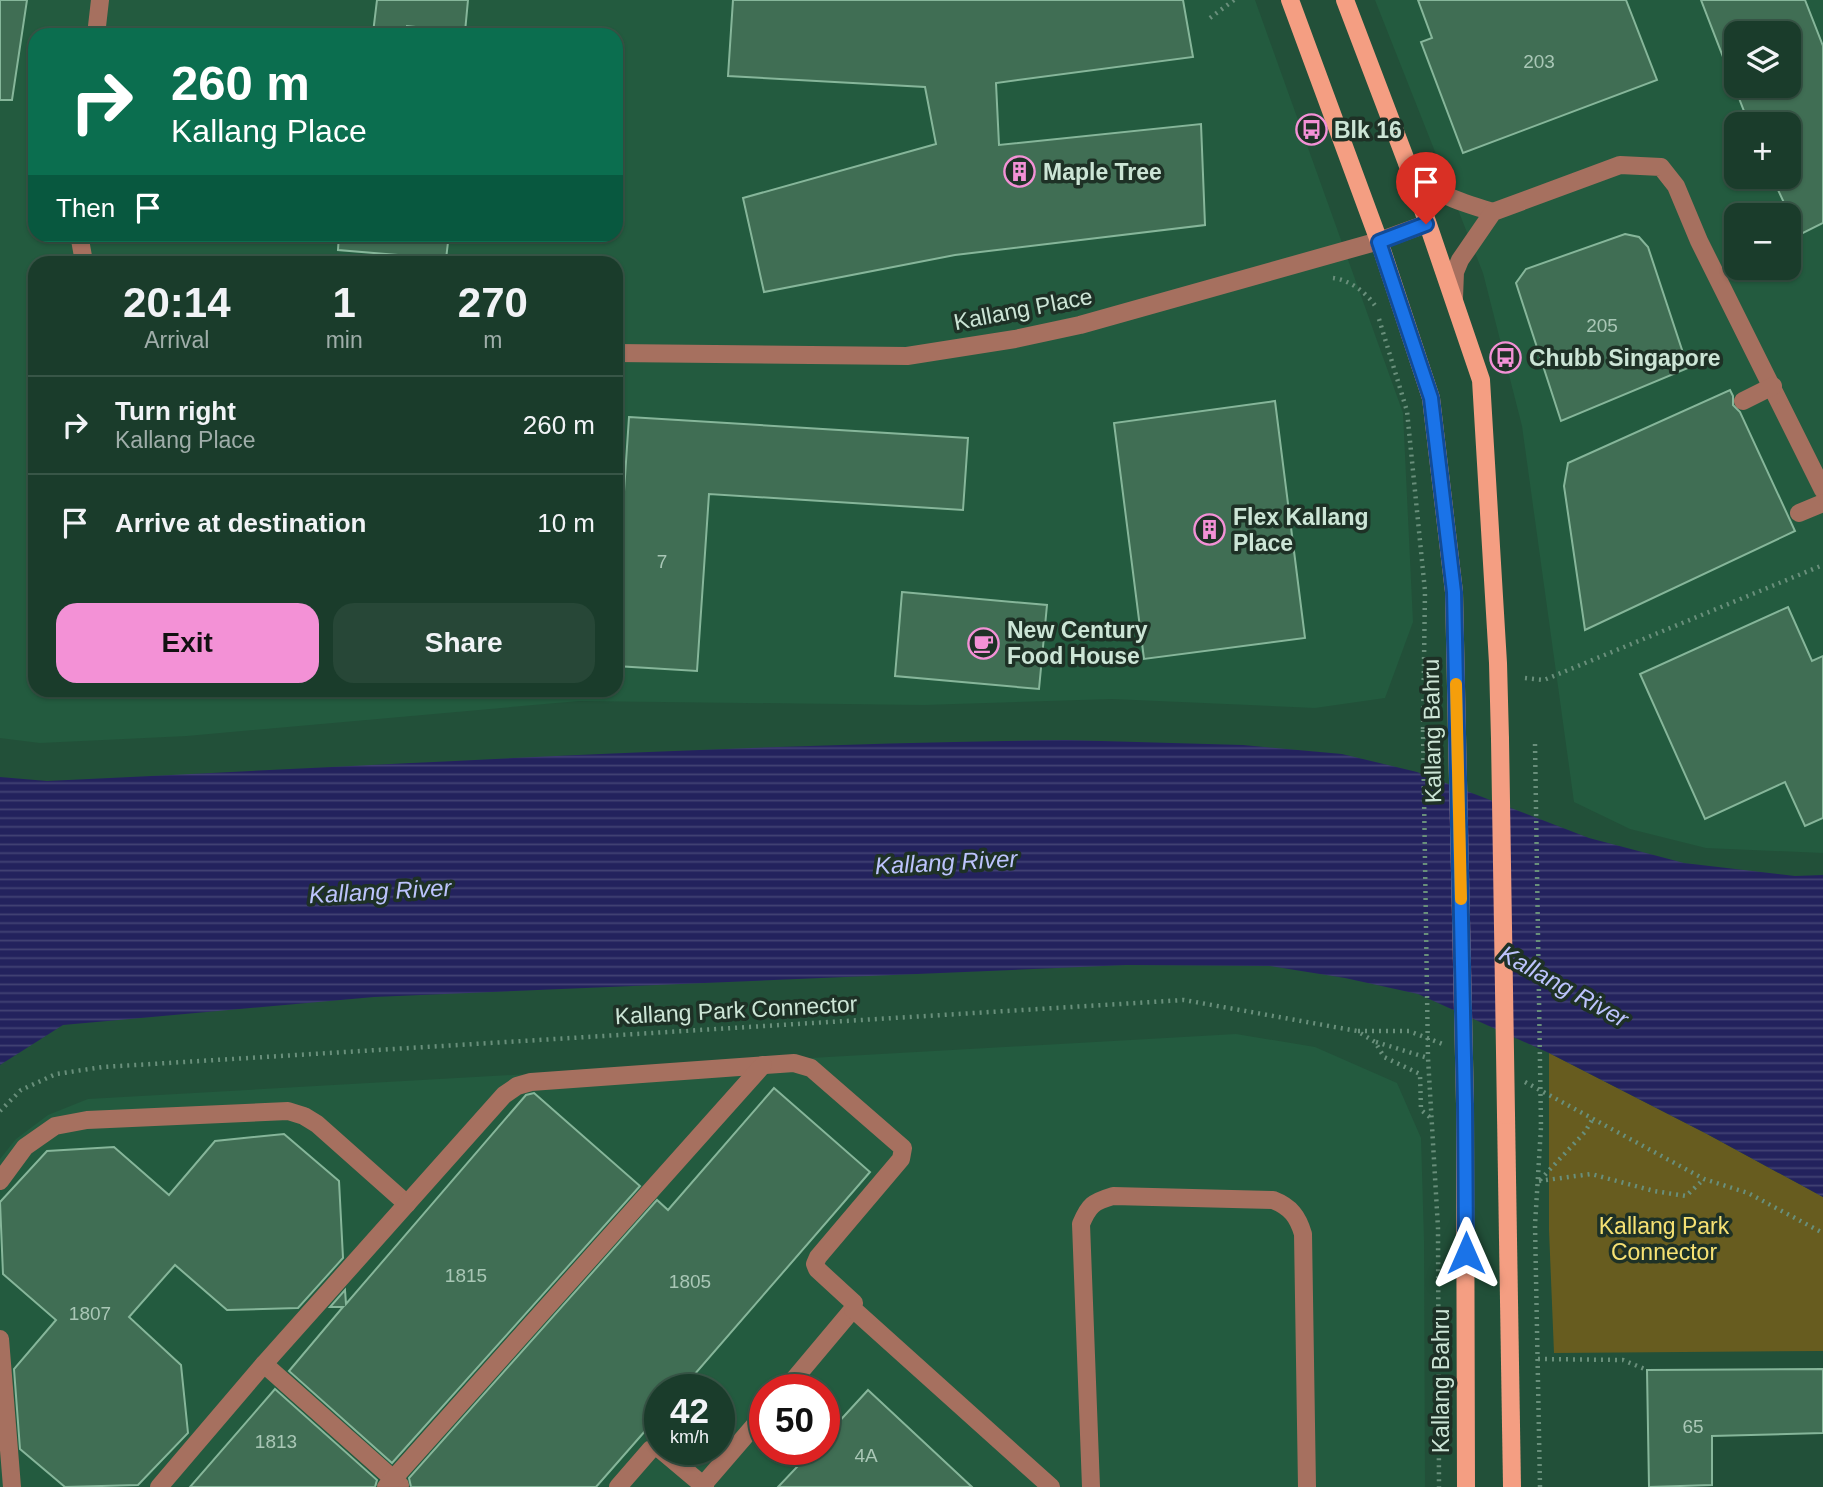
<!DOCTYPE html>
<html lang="en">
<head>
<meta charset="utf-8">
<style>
  :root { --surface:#1a3c2b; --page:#274737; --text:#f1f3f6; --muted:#9fada9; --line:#385647; --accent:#f391d6 }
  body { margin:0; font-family:Arial,sans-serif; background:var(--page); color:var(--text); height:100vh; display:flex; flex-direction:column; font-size:26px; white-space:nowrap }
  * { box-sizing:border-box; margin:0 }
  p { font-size:23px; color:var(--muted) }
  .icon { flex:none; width:38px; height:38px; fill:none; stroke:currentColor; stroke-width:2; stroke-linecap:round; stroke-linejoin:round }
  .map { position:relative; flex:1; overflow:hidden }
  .panel { position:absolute; left:28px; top:256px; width:595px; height:441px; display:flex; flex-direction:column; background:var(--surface); border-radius:21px; box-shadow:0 2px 5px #0004,0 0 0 2px var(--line) }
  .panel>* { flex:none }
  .guide { position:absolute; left:28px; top:28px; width:595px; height:214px; border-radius:21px; box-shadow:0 2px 5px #0004,0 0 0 2px var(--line); background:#0b6e4f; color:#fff; overflow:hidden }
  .fabs { position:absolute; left:1724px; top:21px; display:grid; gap:14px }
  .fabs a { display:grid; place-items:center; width:77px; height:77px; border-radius:14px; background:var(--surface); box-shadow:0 2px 5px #0004,0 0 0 2px var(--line); font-size:35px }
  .speed { position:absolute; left:644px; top:1374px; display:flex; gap:14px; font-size:35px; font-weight:700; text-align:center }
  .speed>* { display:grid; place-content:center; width:91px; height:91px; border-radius:50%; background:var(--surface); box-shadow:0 2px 5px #0004,0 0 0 2px var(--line); line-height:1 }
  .speed small { font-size:18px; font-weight:400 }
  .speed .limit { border:10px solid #d22; background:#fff; color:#111 }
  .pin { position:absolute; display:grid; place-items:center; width:60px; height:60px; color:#fff; margin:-72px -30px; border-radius:50% 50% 50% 0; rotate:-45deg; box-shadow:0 0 7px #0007 }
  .pin .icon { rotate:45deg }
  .me { position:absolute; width:77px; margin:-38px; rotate:0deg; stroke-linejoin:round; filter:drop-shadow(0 0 5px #0008) }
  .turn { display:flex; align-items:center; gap:24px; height:147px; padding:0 28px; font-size:32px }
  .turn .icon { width:91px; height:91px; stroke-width:2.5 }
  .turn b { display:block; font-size:49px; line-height:60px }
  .then { display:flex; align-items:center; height:66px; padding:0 28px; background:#0003; gap:14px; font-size:26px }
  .eta { display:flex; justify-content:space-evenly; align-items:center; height:119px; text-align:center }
  .eta b { font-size:42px; font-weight:700; line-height:49px }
  .action { display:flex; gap:14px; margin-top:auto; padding:14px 28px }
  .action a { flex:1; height:80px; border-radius:21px; background:var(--accent); color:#111; font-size:28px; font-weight:700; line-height:80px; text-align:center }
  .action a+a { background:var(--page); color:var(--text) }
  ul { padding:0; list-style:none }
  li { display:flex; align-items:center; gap:21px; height:98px; padding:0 28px; border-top:2px solid var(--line) }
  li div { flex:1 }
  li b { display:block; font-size:26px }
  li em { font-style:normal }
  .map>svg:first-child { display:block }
  .built { fill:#235b3f; fill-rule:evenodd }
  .green { fill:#675c1f }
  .water { fill:url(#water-rules) }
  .building { fill:#406e54; stroke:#86b69a; stroke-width:2; fill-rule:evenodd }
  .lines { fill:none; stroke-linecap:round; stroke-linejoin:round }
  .path { stroke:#698f7b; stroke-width:4.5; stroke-dasharray:2 5; stroke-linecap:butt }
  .minor { stroke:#a6705f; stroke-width:18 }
  .major { stroke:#f49e82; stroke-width:18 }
  .path-bridge { stroke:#698f7b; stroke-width:4.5; stroke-dasharray:2 5; stroke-linecap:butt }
  .major-bridge { stroke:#f49e82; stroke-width:18 }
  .route-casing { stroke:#114b97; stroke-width:18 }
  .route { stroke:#1a73e8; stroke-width:12 }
  .slow { stroke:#f59e0b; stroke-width:12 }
  .labels { text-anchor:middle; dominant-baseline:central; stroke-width:7; stroke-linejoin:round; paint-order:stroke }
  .number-label { font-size:19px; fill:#a9c7b6 }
  .poi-label { font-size:23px; font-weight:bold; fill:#cce5d6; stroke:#1e3126; text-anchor:start }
  .street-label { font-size:23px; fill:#cce5d6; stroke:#1e3126 }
  .park-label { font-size:23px; fill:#f6e173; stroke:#1e3126 }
  .water-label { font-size:24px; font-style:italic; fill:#bcc3fc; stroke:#1e3126 }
</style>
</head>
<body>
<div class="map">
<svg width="1823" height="1487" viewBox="0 0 1823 1487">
  <defs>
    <pattern id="water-rules" width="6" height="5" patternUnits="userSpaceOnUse" patternTransform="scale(1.75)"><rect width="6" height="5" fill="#23225d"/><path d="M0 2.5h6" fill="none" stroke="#424274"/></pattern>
  </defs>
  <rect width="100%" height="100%" fill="#225039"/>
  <!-- built -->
  <g class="built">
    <path d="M 0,0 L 1255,0 L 1403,413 L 1413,622 L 1385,698 L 1315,708 L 1112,699 L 924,705 L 579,701 L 187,736 L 40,743 L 0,738 ZM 35,35 L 616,35 L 616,234 L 35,234 ZM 35,262 L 616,262 L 616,690 L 35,690 Z"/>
    <path d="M 1375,0 L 1823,0 L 1823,853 L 1706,848 L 1630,829 L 1574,802 L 1522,426 L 1483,273 ZM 1736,33 L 1788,33 L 1788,86 L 1736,86 ZM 1736,124 L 1788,124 L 1788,177 L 1736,177 ZM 1736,215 L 1788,215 L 1788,268 L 1736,268 Z"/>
    <path d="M 1236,1034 L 1315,1047 L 1397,1083 L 1421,1138 L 1424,1240 L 1425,1487 L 0,1487 L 0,1159 L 16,1139 L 48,1115 L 88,1099 ZM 660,1390 L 719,1390 L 719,1449 L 660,1449 ZM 765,1390 L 824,1390 L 824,1449 L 765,1449 Z"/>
  </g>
  <!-- green -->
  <path class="green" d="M 1549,1053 L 1707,1134 L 1823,1197 L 1823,1351 L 1554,1353 L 1549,1230 Z"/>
  <!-- water -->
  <path class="water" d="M 1066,740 L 1243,745 L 1342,754 L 1417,772 L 1589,838 L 1684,863 L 1795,876 L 1823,875 L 1823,1197 L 1707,1134 L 1549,1053 L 1418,994 L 1345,978 L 1270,966 L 1127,965 L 374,997 L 63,1025 L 0,1065 L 0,777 L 47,781 C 387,765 726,744 1066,740 Z"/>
  <!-- building -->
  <g class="building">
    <path d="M 0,0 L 27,0 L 12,100 L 0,100 Z"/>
    <path d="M 377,0 L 468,0 L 465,32 L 407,26 L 406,35 L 373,33 Z"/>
    <path d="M 733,0 L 1183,0 L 1193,57 L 996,83 L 999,145 L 1201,124 L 1205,225 L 955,255 L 764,292 L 743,198 L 936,144 L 925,87 L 728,76 Z"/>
    <path d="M 1418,0 L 1626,0 L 1657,80 L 1463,153 L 1421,42 L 1432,38 Z"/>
    <path d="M 1701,0 L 1805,0 L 1823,46 L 1823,223 L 1799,235 L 1772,177 L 1788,177 L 1788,124 L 1749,124 ZM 1736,33 L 1788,33 L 1788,86 L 1736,86 Z"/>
    <path d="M 339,234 L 449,234 L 446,259 L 338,250 Z"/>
    <path d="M 1625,234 L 1639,237 L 1648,247 L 1688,368 L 1561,421 L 1516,283 L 1526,269 Z"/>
    <path d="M 1730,390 L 1733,396 L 1733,405 L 1740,412 L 1795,531 L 1585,630 L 1564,486 L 1568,463 Z"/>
    <path d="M 1275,401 L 1305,638 L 1144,659 L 1114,423 Z"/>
    <path d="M 629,417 L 968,438 L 963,510 L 709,494 L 697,671 L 616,666 L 616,611 Z"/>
    <path d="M 902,592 L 1047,605 L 1039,689 L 895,676 Z"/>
    <path d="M 1788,607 L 1812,661 L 1823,656 L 1823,818 L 1805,826 L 1785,782 L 1705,819 L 1640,674 Z"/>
    <path d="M 774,1088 L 870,1172 L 681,1390 L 660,1390 L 660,1414 L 596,1487 L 411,1487 L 409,1478 L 657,1200 L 668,1210 Z"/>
    <path d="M 534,1093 L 640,1186 L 392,1463 L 289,1371 L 343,1307 L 330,1307 L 345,1290 L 346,1304 L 526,1095 Z"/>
    <path d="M 284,1134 L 339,1181 L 343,1258 L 298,1308 L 227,1310 L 175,1265 L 129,1317 L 181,1365 L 188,1433 L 138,1485 L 65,1487 L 20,1449 L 14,1369 L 56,1320 L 3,1274 L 0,1202 L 47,1151 L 114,1147 L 169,1195 L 215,1141 Z"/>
    <path d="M 1823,1369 L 1823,1433 L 1712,1436 L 1712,1485 L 1649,1487 L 1647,1370 Z"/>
    <path d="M 275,1389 L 377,1480 L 375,1487 L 190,1487 Z"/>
    <path d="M 868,1390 L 972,1487 L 778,1487 L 814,1449 L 824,1449 L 824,1438 Z"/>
  </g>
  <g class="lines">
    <!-- path -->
    <g class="path">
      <path d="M 1210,18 L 1234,0"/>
      <path d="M 1333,278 C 1350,280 1367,293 1376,307"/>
      <path d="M 1379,319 L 1407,411 L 1425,591 L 1423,730"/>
      <path d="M 1525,678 L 1544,680 L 1823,565"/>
      <path d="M 1358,1031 L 1409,1031 L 1445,1045"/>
      <path d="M 1376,1042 L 1428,1058 L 1438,1228 L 1439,1487"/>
      <path d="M 1525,1082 L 1704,1179 L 1748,1193 L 1823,1233"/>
      <path d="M 0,1111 L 21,1090 L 56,1074 L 103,1067 L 1184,1000 L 1357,1031 L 1375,1042 L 1384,1057 L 1420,1074 L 1421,1110 L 1431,1118"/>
      <path d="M 1540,1180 L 1585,1132 L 1593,1118"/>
      <path d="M 1539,1181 L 1591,1174 L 1654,1191 L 1686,1196 L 1704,1179"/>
      <path d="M 1538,1359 L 1623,1360 L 1647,1370"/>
      <path d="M 1540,1487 L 1535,1225 L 1541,1127"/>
    </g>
    <!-- minor -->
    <g class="minor">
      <path d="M 96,35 L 100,0"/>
      <path d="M 1407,163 C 1438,197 1451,199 1493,212"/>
      <path d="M 79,234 L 84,262"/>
      <path d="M 1454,298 L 1455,272 L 1460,260 L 1493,212 L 1620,165 L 1661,167 L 1676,186 L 1699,241 L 1823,490"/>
      <path d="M 616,353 L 907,356 L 1015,339 L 1080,325 L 1379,241 L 1426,224"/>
      <path d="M 1743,401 L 1773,386"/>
      <path d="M 1799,513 L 1823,503"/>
      <path d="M 0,1181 L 25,1147 L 55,1126 L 87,1120 L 288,1111 L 304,1116 L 317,1124 L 407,1204"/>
      <path d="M 0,1339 L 12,1487"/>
      <path d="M 264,1364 L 400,1485"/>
      <path d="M 785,1390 L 853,1309"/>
      <path d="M 660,1449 L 705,1487"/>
      <path d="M 703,1485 L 765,1413"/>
      <path d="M 159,1487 L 264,1364 L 504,1095 L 517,1086 L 531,1082 L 794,1063 L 811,1068 L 903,1148 L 901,1159 L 818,1257 L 815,1264 L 817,1269 L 854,1303 L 853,1309 L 1051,1487"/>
      <path d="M 386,1487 L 763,1065"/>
      <path d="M 618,1487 L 651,1449 L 656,1447 L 660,1449"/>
      <path d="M 1091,1487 L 1081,1224 C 1089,1205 1093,1202 1113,1196 L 1273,1200 C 1291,1207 1298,1217 1303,1234 L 1307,1487"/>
    </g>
    <!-- major -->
    <g class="major">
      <path d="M 1290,0 L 1379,241 L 1431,398 L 1454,592 L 1457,734"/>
      <path d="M 1345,0 L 1407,163 L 1481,380 L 1498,663 L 1500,739"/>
      <path d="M 1465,1104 L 1466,1487"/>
      <path d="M 1506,1115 L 1512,1487"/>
    </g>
    <!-- path-bridge -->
    <g class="path-bridge">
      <path d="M 1423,730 L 1428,1058"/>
      <path d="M 1535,744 L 1541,1127"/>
    </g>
    <!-- major-bridge -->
    <g class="major-bridge">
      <path d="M 1457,734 L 1465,1104"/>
      <path d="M 1500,739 L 1506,1115"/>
    </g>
  </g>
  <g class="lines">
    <defs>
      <path id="route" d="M 1426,224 L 1379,242 L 1431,398 L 1454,592 L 1465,1104 L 1466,1253"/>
    </defs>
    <!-- route casing -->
    <use href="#route" class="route-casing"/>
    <!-- route -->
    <use href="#route" class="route"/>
    <!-- slow -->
    <path class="slow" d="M 1456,684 L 1461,899"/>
  </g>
  <!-- icons -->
  <defs>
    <symbol id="bus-ring" viewBox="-11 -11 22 22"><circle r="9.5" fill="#1e3126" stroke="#f391d6" stroke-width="1.5"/><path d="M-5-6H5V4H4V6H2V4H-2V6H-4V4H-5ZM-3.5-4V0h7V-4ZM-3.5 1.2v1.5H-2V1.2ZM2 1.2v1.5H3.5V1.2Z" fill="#f391d6"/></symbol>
    <symbol id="building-ring" viewBox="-11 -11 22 22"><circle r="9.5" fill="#1e3126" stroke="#f391d6" stroke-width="1.5"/><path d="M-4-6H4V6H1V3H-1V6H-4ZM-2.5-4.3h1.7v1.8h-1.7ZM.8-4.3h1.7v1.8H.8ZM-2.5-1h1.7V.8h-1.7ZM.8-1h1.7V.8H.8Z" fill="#f391d6"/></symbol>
    <symbol id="cafe-ring" viewBox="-11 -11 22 22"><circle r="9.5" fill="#1e3126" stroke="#f391d6" stroke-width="1.5"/><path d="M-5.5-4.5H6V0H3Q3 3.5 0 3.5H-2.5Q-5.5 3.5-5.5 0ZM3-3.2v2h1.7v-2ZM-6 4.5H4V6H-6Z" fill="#f391d6"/></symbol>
  </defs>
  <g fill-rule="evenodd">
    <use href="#bus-ring" x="1294" y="112" width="35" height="35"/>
    <use href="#building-ring" x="1002" y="154" width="35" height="35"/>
    <use href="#bus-ring" x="1488" y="340" width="35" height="35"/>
    <use href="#building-ring" x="1192" y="512" width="35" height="35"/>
    <use href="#cafe-ring" x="966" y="626" width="35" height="35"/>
  </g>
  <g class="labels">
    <!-- number labels -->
    <g class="number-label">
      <text x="1539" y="61">203</text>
      <text x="1602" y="325">205</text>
      <text x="662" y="561">7</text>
      <text x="466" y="1275">1815</text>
      <text x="690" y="1281">1805</text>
      <text x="90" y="1313">1807</text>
      <text x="1693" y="1426">65</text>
      <text x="276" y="1441">1813</text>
      <text x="866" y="1455">4A</text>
    </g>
    <!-- poi labels -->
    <g class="poi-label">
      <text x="1334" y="130">Blk 16</text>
      <text x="1043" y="172">Maple Tree</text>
      <text x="1529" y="358">Chubb Singapore</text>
      <text x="1233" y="517">Flex Kallang<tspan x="1233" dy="26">Place</tspan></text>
      <text x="1007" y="630">New Century<tspan x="1007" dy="26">Food House</tspan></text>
    </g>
    <!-- street labels -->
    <g class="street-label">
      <text transform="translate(1023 309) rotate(-11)">Kallang Place</text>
      <text transform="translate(1432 731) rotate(-91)">Kallang Bahru</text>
      <text transform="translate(736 1010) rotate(-3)">Kallang Park Connector</text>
      <text transform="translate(1441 1381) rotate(-90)">Kallang Bahru</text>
    </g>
    <!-- park labels -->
    <g class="park-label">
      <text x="1664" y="1226">Kallang Park<tspan x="1664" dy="26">Connector</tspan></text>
    </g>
    <!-- water labels -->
    <g class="water-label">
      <text transform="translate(946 862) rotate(-3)">Kallang River</text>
      <text transform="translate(380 891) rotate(-3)">Kallang River</text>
      <text transform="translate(1564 986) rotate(29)">Kallang River</text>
    </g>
  </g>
</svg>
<div class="fabs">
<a><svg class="icon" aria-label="layers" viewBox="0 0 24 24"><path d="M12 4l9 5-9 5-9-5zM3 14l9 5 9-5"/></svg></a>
<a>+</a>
<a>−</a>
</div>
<div class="speed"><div>42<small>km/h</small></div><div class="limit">50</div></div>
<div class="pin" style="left:1426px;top:224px;background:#d93025"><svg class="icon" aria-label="arrive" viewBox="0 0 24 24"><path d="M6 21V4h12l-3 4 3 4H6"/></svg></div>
<svg class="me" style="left:1466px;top:1253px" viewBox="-20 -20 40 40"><path d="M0-17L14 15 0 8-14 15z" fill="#1a73e8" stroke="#fff" stroke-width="4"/></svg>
<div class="guide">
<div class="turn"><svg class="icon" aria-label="right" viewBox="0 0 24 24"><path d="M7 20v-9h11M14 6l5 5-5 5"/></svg><div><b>260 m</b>Kallang Place</div></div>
<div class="then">Then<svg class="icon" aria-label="arrive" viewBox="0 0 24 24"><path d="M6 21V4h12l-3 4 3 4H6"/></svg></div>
</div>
<section class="panel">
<div class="eta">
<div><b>20:14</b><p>Arrival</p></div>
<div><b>1</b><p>min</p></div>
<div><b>270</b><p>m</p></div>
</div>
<ul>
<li><svg class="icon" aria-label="right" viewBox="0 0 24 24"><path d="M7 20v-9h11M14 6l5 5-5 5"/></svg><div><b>Turn right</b><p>Kallang Place</p></div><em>260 m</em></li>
<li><svg class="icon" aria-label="arrive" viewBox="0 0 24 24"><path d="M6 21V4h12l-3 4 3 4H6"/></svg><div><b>Arrive at destination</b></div><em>10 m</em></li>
</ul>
<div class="action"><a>Exit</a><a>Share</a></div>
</section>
</div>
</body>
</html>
